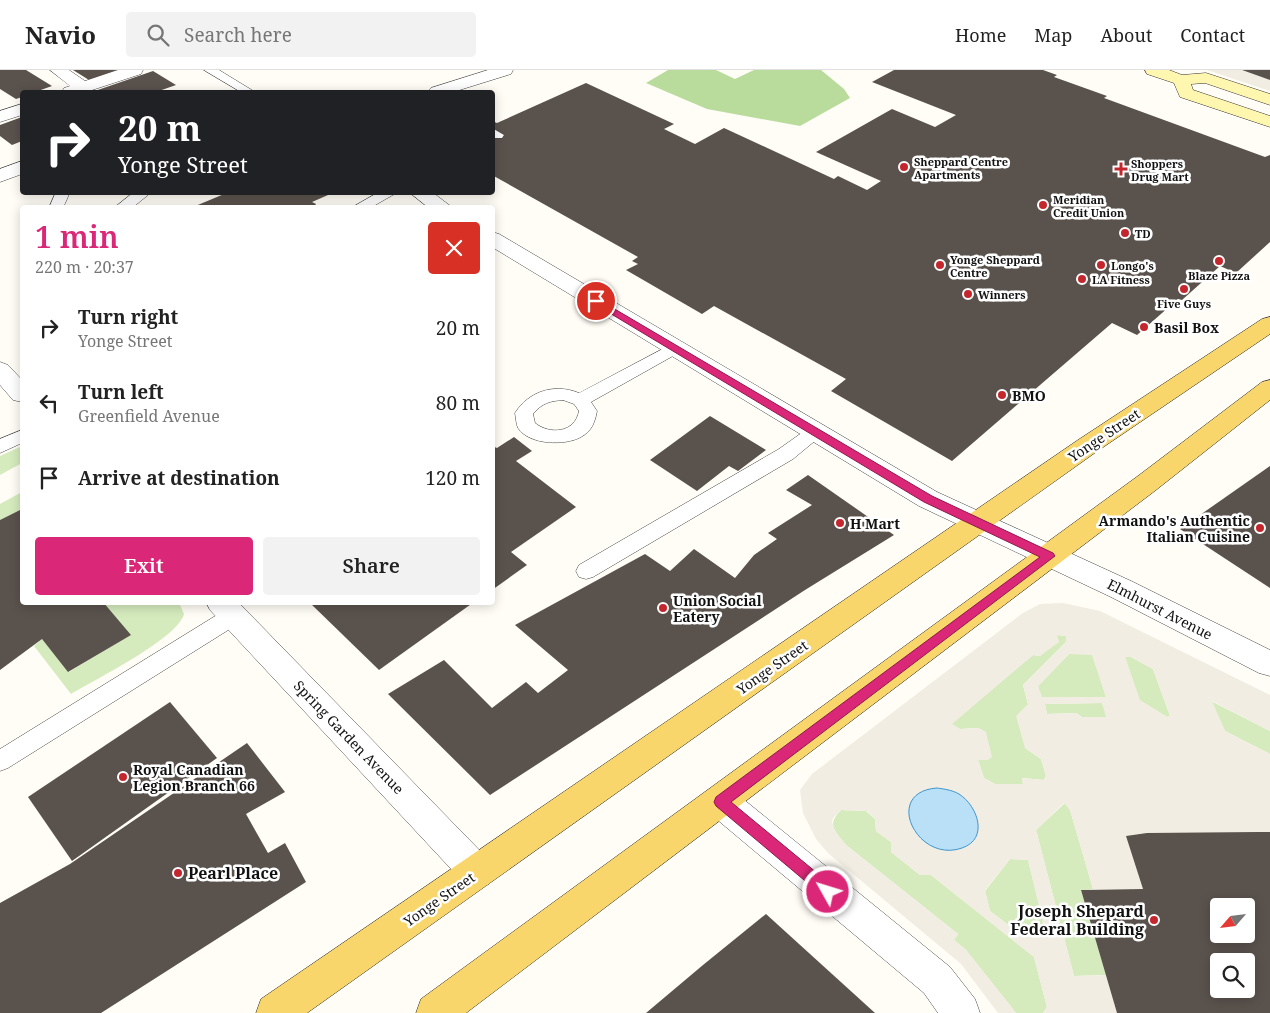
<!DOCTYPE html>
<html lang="en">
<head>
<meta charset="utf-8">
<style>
  :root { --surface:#fff; --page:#f2f2f2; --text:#222; --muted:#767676; --line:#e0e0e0; --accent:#db2777 }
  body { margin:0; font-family:"Noto Serif",serif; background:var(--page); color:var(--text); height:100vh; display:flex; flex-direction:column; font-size:19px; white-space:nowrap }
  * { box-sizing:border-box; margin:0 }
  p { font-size:16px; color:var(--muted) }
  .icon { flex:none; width:28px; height:28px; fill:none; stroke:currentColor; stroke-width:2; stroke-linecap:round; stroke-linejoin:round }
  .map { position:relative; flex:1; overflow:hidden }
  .drawer { position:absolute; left:20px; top:135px; width:475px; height:400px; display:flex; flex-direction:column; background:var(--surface); border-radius:5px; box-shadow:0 2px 12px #0003 }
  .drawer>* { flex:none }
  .banner { position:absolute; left:20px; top:20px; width:475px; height:105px; border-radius:5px; box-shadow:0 2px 12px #0003; background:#202124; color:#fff; overflow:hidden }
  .needle { width:32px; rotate:242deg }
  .fabs { position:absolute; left:1210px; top:828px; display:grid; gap:10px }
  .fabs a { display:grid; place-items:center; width:45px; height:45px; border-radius:5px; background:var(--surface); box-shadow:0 2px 12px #0003; font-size:25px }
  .pin { position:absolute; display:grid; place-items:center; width:42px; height:42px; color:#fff; margin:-21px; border:2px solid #fff; border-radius:50%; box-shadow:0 1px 5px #0007 }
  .me { position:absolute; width:55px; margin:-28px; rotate:309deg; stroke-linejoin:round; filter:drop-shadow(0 0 4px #0008) }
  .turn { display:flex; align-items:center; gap:18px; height:105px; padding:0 15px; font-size:22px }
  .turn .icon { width:65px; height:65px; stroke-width:2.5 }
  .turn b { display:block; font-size:35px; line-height:42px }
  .round { display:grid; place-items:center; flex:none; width:52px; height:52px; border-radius:5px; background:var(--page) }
  .summary { display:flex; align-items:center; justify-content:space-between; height:85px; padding:0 15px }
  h1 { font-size:30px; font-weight:600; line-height:38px; color:var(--accent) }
  .action { display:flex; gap:10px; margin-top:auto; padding:10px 15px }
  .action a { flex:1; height:58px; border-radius:5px; background:var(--accent); color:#fff; font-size:20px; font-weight:600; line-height:58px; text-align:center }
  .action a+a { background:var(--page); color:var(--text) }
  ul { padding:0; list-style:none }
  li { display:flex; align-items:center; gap:15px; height:75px; padding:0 15px }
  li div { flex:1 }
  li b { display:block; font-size:19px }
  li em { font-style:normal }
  header { display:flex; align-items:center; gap:30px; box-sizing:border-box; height:70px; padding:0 25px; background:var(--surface); border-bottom:1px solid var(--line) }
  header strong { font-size:24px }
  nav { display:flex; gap:28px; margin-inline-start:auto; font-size:18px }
  .search { width:350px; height:45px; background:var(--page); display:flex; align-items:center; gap:12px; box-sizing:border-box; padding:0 18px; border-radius:5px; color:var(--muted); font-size:19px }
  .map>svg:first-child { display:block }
  .green { fill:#d5ebbd }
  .forest { fill:#b9dc9c }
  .plaza { fill:#f1ede2; fill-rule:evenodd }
  .water { fill:#b9e0f7; stroke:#3f96cf }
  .building { fill:#5a524d; fill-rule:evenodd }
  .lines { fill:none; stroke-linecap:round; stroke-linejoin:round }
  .service-casing { stroke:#444; stroke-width:1 }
  .minor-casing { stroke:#444; stroke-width:1 }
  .tertiary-casing { stroke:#444; stroke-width:1 }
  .secondary-casing { stroke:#333; stroke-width:1 }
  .primary-casing { stroke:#222; stroke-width:1 }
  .service { fill:#fff; fill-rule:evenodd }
  .minor { fill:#fff; fill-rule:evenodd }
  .tertiary { fill:#fff; fill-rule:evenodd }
  .secondary { fill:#fff6b0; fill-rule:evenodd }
  .primary { fill:#f9d66b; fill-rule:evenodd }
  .route { fill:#db2777; stroke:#8e194d }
  .poi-dot { fill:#c4262e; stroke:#fff; stroke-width:2 }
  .labels { text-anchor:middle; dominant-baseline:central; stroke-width:5; stroke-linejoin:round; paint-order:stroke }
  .far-poi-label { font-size:11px; font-weight:bold; fill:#111; stroke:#fff; text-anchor:start }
  .poi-label { font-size:14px; font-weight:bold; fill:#111; stroke:#fff; text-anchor:start }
  .street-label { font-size:14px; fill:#111; stroke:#fff }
  .near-poi-label { font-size:16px; font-weight:bold; fill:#111; stroke:#fff; text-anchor:start }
</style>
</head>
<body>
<header>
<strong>Navio</strong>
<div class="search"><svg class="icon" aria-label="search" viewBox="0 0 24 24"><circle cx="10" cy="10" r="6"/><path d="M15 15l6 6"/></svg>Search here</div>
<nav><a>Home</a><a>Map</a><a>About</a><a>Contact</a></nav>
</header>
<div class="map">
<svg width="1270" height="943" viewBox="0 0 1270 943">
  <rect width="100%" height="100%" fill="#fffdf5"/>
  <!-- green -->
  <g class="green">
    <path d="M 22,376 L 22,393 L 0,405 L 0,386 Z"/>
    <path d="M 22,422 L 22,439 L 0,450 L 0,434 Z"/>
    <path d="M 103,533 L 179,533 L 184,544 C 177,569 96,609 71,624 L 34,576 L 42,569 L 69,602 L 130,565 Z"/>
    <path d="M 1057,565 L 1066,566 L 1066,572 L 1023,615 L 1028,634 L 1025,678 L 1041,689 L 1046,706 L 1044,710 L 1022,708 L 1023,714 L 995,714 L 984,708 L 978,690 L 988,690 L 979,658 L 960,659 L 951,654 L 1033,585 L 1040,586 Z"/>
    <path d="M 1069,584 L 1092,584 L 1106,627 L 1041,627 L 1038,616 Z"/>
    <path d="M 1125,587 L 1131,587 L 1153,599 L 1170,646 L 1167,647 L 1139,630 Z"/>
    <path d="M 1211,631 L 1270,661 L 1270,684 L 1225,661 Z"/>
    <path d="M 1102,633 L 1109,653 L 1092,654 L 1076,643 L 1047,644 L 1045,634 Z"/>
    <path d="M 1065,733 L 1070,740 L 1093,819 L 1081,820 L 1106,905 L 1074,906 L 1036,760 Z"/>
    <path d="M 841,740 L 866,741 L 875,749 L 876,761 L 891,772 L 891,782 L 920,805 L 931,805 L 1034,887 L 1047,937 L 1043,943 L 1016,943 L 966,880 L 954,870 L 958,864 L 846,775 C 835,761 826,755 841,740 Z"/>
    <path d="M 1010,789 L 1028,790 L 1045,858 L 1011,857 L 990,841 L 985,821 Z"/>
  </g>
  <!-- forest -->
  <path class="forest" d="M 668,0 L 716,0 L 735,9 L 754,0 L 821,0 L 844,19 L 850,28 L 800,56 L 707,39 L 646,13 Z"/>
  <!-- plaza -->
  <g class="plaza">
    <path d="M 1207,0 L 1241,0 L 1270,10 L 1270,21 Z"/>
    <path d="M 1063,533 L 1100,541 L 1270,625 L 1270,661 L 1212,631 L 1225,661 L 1270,684 L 1270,763 L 1127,766 L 1143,819 L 1093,819 L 1070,740 L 1064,733 L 1036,760 L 1074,906 L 1106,905 L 1117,943 L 1043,943 L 1047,937 L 1034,887 L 931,805 L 920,805 L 891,782 L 891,772 L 876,761 L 875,749 L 867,741 L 841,740 L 833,748 L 832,752 L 835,761 L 846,775 L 958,864 L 954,870 L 966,880 L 1016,943 L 998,943 L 961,894 L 828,783 L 816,769 L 803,743 L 800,720 L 812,704 L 1023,543 L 1040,534 ZM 1057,565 L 1066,566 L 1066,572 L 1023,615 L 1028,634 L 1016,646 L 1025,678 L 1041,689 L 1046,706 L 1045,710 L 1022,708 L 1023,714 L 995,714 L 984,708 L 978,690 L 988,690 L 992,687 L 986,662 L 979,658 L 960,659 L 952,654 L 1033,585 L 1040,586 L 1059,572 ZM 1069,584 L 1092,585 L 1106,627 L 1042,627 L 1038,616 ZM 1125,587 L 1131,587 L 1153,599 L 1170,646 L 1167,647 L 1140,630 ZM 1102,633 L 1106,647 L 1081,647 L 1076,643 L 1047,644 L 1045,634 ZM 933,718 L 949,720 L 960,725 L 974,739 L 978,750 L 971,773 L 966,777 L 946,780 L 929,775 L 913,760 ZM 1010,789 L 1028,790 L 1044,858 L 1011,857 L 990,841 L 985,820 Z"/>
  </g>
  <!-- water -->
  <path class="water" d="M 937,718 C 944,719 952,720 959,724 C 978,736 989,769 962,778 C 917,794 882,722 937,718 Z"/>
  <!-- building -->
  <g class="building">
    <path d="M 0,0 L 26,0 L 52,16 L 35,22 L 22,22 L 22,27 L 16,29 L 0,19 Z"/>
    <path d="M 73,0 L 117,0 L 89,10 Z"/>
    <path d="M 894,0 L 1043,0 L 1057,5 L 1054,7 L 1107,26 L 1104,28 L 1265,87 L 1270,85 L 1270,172 L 1236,203 L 1220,196 L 1182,230 L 1178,229 L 1137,265 L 1112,253 L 952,391 L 831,321 L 846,309 L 714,236 L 702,244 L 626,200 L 638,194 L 632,191 L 638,187 L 492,105 L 492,51 L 497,53 L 586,13 L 674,54 L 664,59 L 695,74 L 724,58 L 834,109 L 838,106 L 867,120 L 881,111 L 816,82 L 892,39 L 935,57 L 956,45 L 872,12 Z"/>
    <path d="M 1242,0 L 1270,0 L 1270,10 Z"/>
    <path d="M 153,1 L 176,15 L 156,22 L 92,22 Z"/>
    <path d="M 22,47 L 22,71 L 12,75 L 0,66 L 0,55 Z"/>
    <path d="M 229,122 L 329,122 L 328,125 L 312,132 L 316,134 L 314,137 L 193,137 Z"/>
    <path d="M 710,346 L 766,380 L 738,401 L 729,396 L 697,421 L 650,390 Z"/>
    <path d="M 514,367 L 532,381 L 516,391 L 576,437 L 511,482 L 527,495 L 492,520 L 492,376 L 497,378 Z"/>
    <path d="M 1270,396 L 1270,518 L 1180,459 Z"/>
    <path d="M 808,405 L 894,465 L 805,520 L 490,725 L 388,624 L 444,590 L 492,638 L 526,612 L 538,623 L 568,600 L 515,555 L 645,484 L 670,501 L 694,479 L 735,508 L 754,485 L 777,469 L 768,463 L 812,435 L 786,420 Z"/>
    <path d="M 22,439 L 22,532 L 103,532 L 131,565 L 68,602 L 42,569 L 0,600 L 0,450 Z"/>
    <path d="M 309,532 L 474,532 L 379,600 Z"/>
    <path d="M 170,632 L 217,688 L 72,791 L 28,727 Z"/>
    <path d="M 247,673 L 285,722 L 246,744 L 268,783 L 285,773 L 306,812 L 101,943 L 0,943 L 0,833 L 70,794 Z"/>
    <path d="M 1258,762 L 1270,762 L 1270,943 L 1117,943 L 1081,820 L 1143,819 L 1126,766 L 1147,763 ZM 1219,836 L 1246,836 L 1246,864 L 1219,864 ZM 1219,891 L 1246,891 L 1246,919 L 1219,919 Z"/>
    <path d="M 766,844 L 875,943 L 646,943 L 703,895 Z"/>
  </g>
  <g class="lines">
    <defs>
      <g id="service">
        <path d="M 204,0 L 219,0 L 255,22 L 241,22 Z"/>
        <path d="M 492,58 L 504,65 L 502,68 L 492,68 Z"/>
        <path d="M 56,122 L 70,122 L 63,138 L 49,138 Z"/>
        <path d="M 134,122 L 148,122 L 148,125 L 132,138 L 114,138 Z"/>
        <path d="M 379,122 L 398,122 L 370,138 L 351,138 Z"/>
        <path d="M 674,273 L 680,274 L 682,278 L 680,282 L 591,332 L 597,341 C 595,352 592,361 581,367 C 565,376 529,375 518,358 C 516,354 516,348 515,343 C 529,321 555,313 579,323 ZM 563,330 L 574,334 L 579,341 C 575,363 550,365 535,353 L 533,344 C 542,333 550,331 563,330 Z"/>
        <path d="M 816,355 L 822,357 L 825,361 L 822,365 L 793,389 L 593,507 L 586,509 L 579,507 L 576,501 L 579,495 L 779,379 L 810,357 Z"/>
        <path d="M 22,360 L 22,373 L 0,383 L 0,369 Z"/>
        <path d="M 233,538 L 241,540 L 244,546 L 241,552 L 8,698 L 0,701 L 0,679 L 225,540 Z"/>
      </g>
      <g id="minor">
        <path d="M 50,0 L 69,0 L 85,11 L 118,0 L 143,0 L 141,4 L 86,22 L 62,22 L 64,18 L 70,16 Z"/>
        <path d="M 22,34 L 22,45 L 0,52 L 0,41 Z"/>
        <path d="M 409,122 L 432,122 L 453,138 L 429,138 Z"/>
        <path d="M 492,162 L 499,164 L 937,422 L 1131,511 L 1270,580 L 1270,606 L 1259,603 L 1111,527 L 919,436 L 492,177 Z"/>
        <path d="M 0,292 L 8,295 L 22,310 L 22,332 L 13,330 L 0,315 Z"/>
        <path d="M 206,532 L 238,532 L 489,790 L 495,802 L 489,814 L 477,819 L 465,814 L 210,540 Z"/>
        <path d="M 720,716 L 732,720 L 950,897 L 975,929 L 980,943 L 938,943 L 924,923 L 708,742 L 703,731 L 708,720 Z"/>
      </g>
      <g id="tertiary">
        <path d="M 488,0 L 513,0 L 511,4 L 453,22 L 428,22 L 431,18 Z"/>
        <path d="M 22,91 L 22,104 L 0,112 L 0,99 Z"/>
      </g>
      <path id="secondary" d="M 1145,0 L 1169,0 L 1182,5 L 1206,3 L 1270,24 L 1270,35 L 1205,13 L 1191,14 L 1193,20 L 1270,46 L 1270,57 L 1180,27 L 1174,13 L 1147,4 Z"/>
      <g id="primary">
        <path d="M 1270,247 L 1270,264 L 1096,382 L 307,943 L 256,943 L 261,929 L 1078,370 L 1262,249 Z"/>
        <path d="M 1270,310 L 1270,330 L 1156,420 L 466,943 L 416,943 L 421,929 L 1138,406 L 1262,312 Z"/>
      </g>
    </defs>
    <!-- service casing -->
    <use href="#service" class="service-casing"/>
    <!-- minor casing -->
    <use href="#minor" class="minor-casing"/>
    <!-- tertiary casing -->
    <use href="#tertiary" class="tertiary-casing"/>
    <!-- secondary casing -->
    <use href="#secondary" class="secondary-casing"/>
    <!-- primary casing -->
    <use href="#primary" class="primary-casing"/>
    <!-- service -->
    <use href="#service" class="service"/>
    <!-- minor -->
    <use href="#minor" class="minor"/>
    <!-- tertiary -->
    <use href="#tertiary" class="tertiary"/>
    <!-- secondary -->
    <use href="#secondary" class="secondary"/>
    <!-- primary -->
    <use href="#primary" class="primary"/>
  </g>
  <!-- route -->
  <path class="route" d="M 596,228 L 932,426 L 1053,483 L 1055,486 L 731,732 L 834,817 L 836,822 L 834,826 L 828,829 L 823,826 L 716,736 L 714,732 L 716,727 L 1040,487 L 924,432 L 593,233 L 592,231 Z"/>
  <!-- markers -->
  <g class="poi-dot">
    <circle cx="904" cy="97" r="5"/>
    <path d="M1118.5 91.5h5v5h5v5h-5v5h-5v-5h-5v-5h5z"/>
    <circle cx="1043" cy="135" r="5"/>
    <circle cx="1125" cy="163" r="5"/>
    <circle cx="1219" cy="191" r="5"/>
    <circle cx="940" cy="195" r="5"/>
    <circle cx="1101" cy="195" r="5"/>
    <circle cx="1082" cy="209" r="5"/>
    <circle cx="1184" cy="219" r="5"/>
    <circle cx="968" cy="224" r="5"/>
    <circle cx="1144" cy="257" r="5"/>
    <circle cx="1002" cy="325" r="5"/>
    <circle cx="840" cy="453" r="5"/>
    <circle cx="1260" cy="458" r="5"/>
    <circle cx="663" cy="538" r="5"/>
    <circle cx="123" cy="707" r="5"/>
    <circle cx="178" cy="803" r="5"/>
    <circle cx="1154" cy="850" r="5"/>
  </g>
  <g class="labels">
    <!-- far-poi labels -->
    <g class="far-poi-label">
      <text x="914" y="91">Sheppard Centre<tspan x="914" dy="13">Apartments</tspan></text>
      <text x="1131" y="93">Shoppers<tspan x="1131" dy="13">Drug Mart</tspan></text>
      <text x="1053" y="129">Meridian<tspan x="1053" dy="13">Credit Union</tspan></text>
      <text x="1135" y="163">TD</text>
      <text x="950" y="189">Yonge Sheppard<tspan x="950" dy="13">Centre</tspan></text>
      <text x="1111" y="195">Longo's</text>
      <text x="1219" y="205" text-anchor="middle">Blaze Pizza</text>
      <text x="1092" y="209">LA Fitness</text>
      <text x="978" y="224">Winners</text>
      <text x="1184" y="233" text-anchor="middle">Five Guys</text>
    </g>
    <!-- poi labels -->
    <g class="poi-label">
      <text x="1154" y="257">Basil Box</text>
      <text x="1012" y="325">BMO</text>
      <text x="1250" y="450" text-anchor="end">Armando's Authentic<tspan x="1250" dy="16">Italian Cuisine</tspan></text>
      <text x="850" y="453">H Mart</text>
      <text x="673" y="530">Union Social<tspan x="673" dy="16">Eatery</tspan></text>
      <text x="133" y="699">Royal Canadian<tspan x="133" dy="16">Legion Branch 66</tspan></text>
    </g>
    <!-- street labels -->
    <g class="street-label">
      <text transform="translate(1104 365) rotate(-34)">Yonge Street</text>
      <text transform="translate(1160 539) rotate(27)">Elmhurst Avenue</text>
      <text transform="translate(772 597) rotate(-35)">Yonge Street</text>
      <text transform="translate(349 667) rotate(46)">Spring Garden Avenue</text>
      <text transform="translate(439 829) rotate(-35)">Yonge Street</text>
    </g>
    <!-- near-poi labels -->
    <g class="near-poi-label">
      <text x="188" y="803">Pearl Place</text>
      <text x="1144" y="841" text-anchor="end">Joseph Shepard<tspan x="1144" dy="18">Federal Building</tspan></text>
    </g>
  </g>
</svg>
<div class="fabs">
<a><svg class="needle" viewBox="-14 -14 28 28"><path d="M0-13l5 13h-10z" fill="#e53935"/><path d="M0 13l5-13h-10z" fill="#767676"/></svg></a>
<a><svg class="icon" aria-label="search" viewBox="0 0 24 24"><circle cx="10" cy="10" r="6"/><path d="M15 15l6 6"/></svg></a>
</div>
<div class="pin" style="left:596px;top:231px;background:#d93025"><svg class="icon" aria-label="arrive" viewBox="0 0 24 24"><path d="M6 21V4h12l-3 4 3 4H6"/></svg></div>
<svg class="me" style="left:828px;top:822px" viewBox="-20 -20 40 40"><circle r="17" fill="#db2777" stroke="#fff" stroke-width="3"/><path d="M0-11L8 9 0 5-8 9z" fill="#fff"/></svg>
<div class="banner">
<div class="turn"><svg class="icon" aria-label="right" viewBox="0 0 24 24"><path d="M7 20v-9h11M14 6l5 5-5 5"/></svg><div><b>20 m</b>Yonge Street</div></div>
</div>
<section class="drawer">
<div class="summary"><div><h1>1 min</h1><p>220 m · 20:37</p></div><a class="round" style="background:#d93025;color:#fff"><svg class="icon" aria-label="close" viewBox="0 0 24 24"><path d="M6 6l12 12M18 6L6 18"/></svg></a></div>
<ul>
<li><svg class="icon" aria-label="right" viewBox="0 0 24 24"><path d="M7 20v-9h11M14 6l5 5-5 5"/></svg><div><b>Turn right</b><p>Yonge Street</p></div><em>20 m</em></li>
<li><svg class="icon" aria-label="left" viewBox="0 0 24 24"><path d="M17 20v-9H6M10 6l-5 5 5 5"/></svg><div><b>Turn left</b><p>Greenfield Avenue</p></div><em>80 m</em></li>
<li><svg class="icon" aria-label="arrive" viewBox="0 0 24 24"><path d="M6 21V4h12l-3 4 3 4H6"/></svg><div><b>Arrive at destination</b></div><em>120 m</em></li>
</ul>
<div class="action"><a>Exit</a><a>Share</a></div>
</section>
</div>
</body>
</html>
